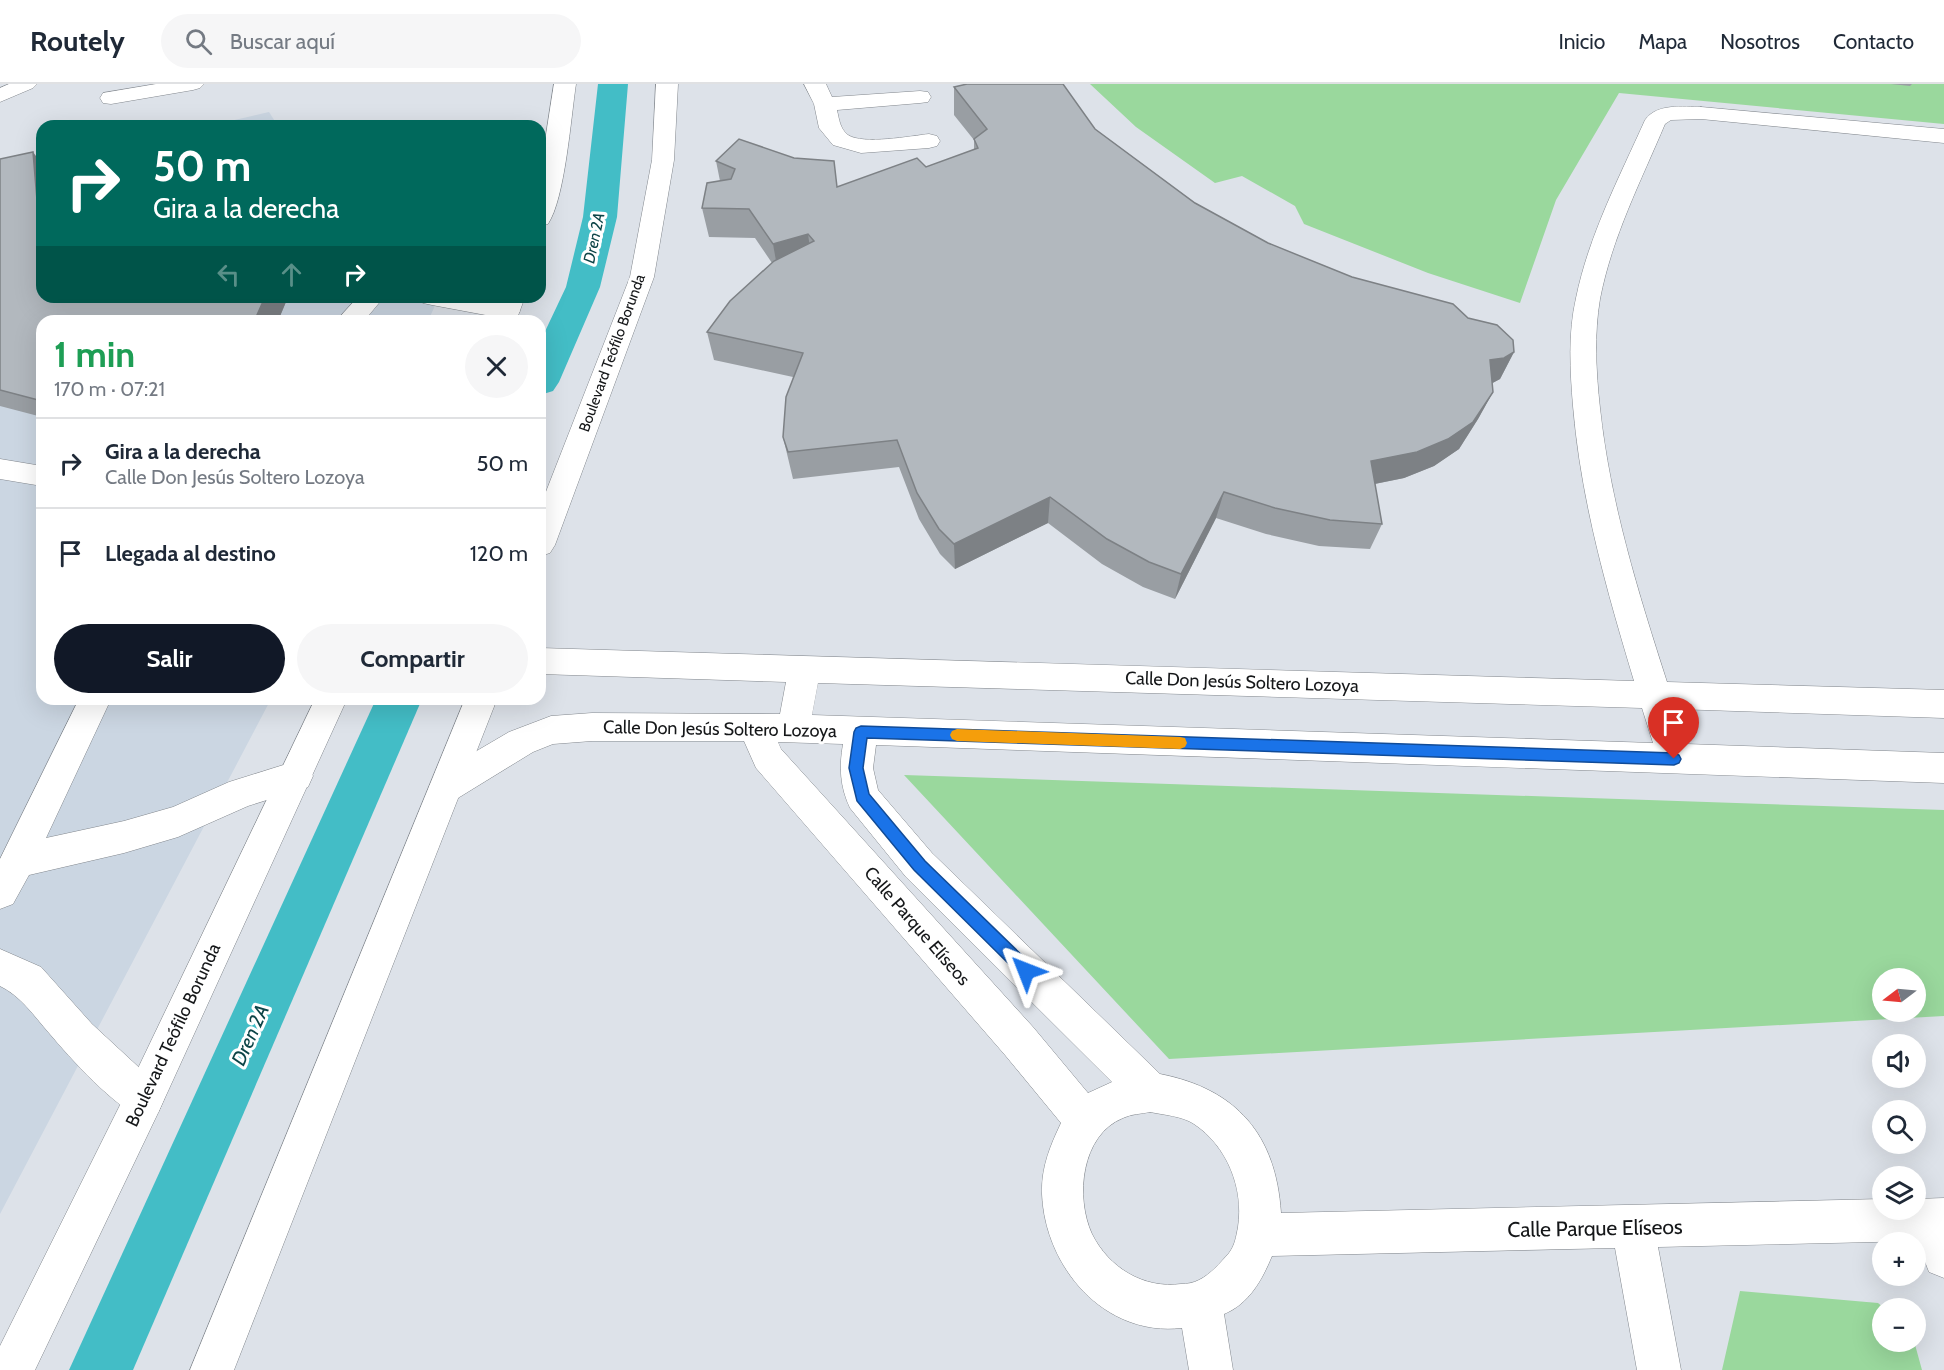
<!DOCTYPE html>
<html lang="es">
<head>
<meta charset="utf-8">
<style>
  :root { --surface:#fff; --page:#f6f6f7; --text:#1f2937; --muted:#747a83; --line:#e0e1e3; --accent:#111827 }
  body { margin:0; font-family:Cabin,sans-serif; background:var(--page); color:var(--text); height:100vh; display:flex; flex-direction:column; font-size:22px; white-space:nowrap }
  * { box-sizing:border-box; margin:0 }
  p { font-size:20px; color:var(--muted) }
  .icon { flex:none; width:33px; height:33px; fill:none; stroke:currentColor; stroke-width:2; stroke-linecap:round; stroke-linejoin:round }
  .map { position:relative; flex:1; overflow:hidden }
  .drawer { position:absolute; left:36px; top:231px; width:510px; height:390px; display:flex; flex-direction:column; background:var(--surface); border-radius:18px; box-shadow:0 6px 24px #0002 }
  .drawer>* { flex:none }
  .guide { position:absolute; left:36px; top:36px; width:510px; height:183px; border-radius:18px; box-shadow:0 6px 24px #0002; background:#00695c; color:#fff; overflow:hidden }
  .needle { width:39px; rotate:254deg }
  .fabs { position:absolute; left:1872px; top:884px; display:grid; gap:12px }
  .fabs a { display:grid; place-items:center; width:54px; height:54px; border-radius:50%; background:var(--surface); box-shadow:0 6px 24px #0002; font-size:30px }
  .pin { position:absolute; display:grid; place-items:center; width:51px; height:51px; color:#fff; margin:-62px -26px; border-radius:50% 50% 50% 0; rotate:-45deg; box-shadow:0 0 6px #0007 }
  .pin .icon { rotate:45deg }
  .me { position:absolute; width:66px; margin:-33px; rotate:315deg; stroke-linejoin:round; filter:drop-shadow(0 0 4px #0008) }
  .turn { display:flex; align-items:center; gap:21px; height:126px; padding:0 18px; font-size:27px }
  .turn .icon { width:78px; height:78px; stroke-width:2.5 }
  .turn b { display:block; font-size:42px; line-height:51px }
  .lanes { display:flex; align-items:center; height:57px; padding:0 18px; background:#0003; justify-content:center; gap:30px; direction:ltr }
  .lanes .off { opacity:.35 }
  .round { display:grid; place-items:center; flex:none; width:63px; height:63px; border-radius:32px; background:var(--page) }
  .headline { display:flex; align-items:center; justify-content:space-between; height:102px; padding:0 18px }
  h1 { font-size:36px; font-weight:700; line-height:45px; color:#1e9e55 }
  .primary-button { display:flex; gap:12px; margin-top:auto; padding:12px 18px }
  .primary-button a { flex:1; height:69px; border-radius:36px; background:var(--accent); color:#fff; font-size:24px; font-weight:700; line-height:69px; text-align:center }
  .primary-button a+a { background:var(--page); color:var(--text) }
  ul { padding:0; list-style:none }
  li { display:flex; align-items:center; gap:18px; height:90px; padding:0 18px; border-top:2px solid var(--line) }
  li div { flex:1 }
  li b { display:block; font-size:22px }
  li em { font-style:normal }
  header { display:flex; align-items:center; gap:36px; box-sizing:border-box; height:84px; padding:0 30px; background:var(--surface); border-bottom:2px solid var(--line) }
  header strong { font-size:28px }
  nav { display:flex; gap:33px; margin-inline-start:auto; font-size:21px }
  .search { width:420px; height:54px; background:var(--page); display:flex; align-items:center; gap:15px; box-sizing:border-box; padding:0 21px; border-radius:33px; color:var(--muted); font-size:22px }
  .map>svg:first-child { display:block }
  .built { fill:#cbd6e2 }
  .green { fill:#9ad89d; fill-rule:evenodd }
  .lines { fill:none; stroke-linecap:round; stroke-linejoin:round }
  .canal { fill:#43bdc6; fill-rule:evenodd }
  .minor-casing { stroke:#82878d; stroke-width:1 }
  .major-casing { stroke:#82878d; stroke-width:1 }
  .minor { fill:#fff; fill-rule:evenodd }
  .major { fill:#fff; fill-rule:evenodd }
  .wall { fill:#999ea3 }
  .shaded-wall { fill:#7d8185 }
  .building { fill:#b2b8be; stroke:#7d8185; stroke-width:1.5 }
  .route { fill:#1a73e8; stroke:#114b97; stroke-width:1.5 }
  .slow { fill:#f59e0b }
  .labels { text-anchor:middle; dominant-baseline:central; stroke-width:6; stroke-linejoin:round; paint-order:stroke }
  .far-street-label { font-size:15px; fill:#151719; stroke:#fff }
  .far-water-label { font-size:16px; font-style:italic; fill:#0c4447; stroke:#fff }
  .street-label { font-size:18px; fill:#151719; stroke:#fff }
  .water-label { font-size:20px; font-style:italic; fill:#0c4447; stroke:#fff }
  .near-street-label { font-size:21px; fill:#151719; stroke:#fff }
</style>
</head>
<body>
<header>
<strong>Routely</strong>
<div class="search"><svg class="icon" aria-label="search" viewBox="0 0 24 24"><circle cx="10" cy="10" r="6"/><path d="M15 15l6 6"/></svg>Buscar aquí</div>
<nav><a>Inicio</a><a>Mapa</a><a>Nosotros</a><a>Contacto</a></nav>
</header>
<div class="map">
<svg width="1944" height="1286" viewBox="0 0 1944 1286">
  <rect width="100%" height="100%" fill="#dde2e9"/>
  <!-- built -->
  <g class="built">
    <path d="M 269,28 L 278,42 L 209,42 Z"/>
    <path d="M 0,90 L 42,213 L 439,213 L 428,237 L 42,237 L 42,615 L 271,615 L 0,1130 Z"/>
  </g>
  <!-- green -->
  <g class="green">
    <path d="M 1090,0 L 1944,0 L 1944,40 L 1619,9 L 1556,116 L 1520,219 L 1428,189 L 1304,140 L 1295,122 L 1242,92 L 1215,99 L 1136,43 Z"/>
    <path d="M 904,691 L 1944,726 L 1944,932 L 1169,975 ZM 1882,894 L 1916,894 L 1916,927 L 1882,927 Z"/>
    <path d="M 1740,1207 L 1878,1219 L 1884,1224 L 1882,1257 L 1914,1257 L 1922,1286 L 1722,1286 Z"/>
  </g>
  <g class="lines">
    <!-- canal -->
    <g class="canal">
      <path d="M 598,0 L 628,0 L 617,133 L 600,203 L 559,298 L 553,307 L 540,311 L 540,258 L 566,203 L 583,133 Z"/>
      <path d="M 376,615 L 422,615 L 133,1286 L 69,1286 Z"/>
    </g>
    <defs>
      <g id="minor">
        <path d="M 9,0 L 37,0 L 33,4 L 0,18 L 0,4 Z"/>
        <path d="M 156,0 L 204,0 L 200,4 L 193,6 L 111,20 L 103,19 L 100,14 L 103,9 Z"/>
        <path d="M 804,0 L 826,0 L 832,13 L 920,7 L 928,8 L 931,13 L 928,18 L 920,19 L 837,26 C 839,35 840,45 848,51 C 863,61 911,52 929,50 L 937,52 L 940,57 L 937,62 L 929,64 L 861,69 L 833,61 L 819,44 L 814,20 Z"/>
        <path d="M 1701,23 L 1944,45 L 1944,59 L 1701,35 L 1671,36 L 1665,40 C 1641,97 1612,153 1600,215 C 1594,250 1596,288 1600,324 C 1610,418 1638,508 1667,598 L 1944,606 L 1944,634 L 1675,625 L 1686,660 L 1944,669 L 1944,699 L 876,661 L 873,684 L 878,706 L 932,769 L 1160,990 C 1237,1005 1276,1051 1281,1129 L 1882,1115 L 1882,1125 L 1916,1125 L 1916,1115 L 1944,1114 L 1944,1194 L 1929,1188 L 1917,1157 L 1658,1163 L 1681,1286 L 1637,1286 L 1615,1164 L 1272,1172 C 1262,1196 1249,1220 1224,1230 L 1233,1286 L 1189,1286 L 1182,1244 C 1104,1253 1045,1183 1042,1110 C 1041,1084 1050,1062 1061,1039 L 1005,971 L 756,684 L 744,657 L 592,657 L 553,660 L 533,668 L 458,714 L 446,718 L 434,714 L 429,703 L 434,692 L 509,648 L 551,632 L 592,629 L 780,630 L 786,598 L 540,590 L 540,564 L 1634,597 C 1607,507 1581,417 1573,322 C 1570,286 1568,249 1576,214 C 1589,151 1619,94 1645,36 C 1657,19 1683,23 1701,23 ZM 818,599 L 1642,624 L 1653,659 L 812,631 ZM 778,658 L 843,660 C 839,683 840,703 850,724 L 906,793 L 1112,998 L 1088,1009 L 1033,943 L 781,665 ZM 1150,1028 C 1164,1031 1182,1032 1194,1040 C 1227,1062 1244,1104 1238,1143 C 1236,1153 1235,1161 1229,1169 C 1220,1179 1211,1190 1199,1196 C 1193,1199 1187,1200 1181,1200 C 1144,1205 1109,1184 1092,1150 C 1075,1113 1081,1051 1123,1034 C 1131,1030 1141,1030 1150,1028 Z"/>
        <path d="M 358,213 L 384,213 L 364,237 L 336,237 Z"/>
        <path d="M 420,213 L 476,213 L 516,221 L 520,227 L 516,233 L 507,235 L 432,221 L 423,219 Z"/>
        <path d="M 0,375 L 42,382 L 42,402 L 0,395 Z"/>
        <path d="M 79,615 L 111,615 L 46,754 L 124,737 L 173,723 L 229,698 L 296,677 L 308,681 L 313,692 L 308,703 L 248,722 L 178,753 L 124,769 L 29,791 L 13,820 L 0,825 L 0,775 Z"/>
        <path d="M 0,865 L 41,883 L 92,940 L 158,1001 L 164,1015 L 158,1029 L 144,1035 C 114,1023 71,975 49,949 C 34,932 21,912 0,902 Z"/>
      </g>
      <g id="major">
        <path d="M 554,0 L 576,0 C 571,33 565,115 548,140 L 540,142 L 540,89 Z"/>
        <path d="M 656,0 L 678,0 L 674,76 L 654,193 L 555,461 L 550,469 L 540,472 L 540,423 L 630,193 L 652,76 Z"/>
        <path d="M 501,213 L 525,213 L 516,237 L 490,237 Z"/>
        <path d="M 315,615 L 347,615 L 158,1029 L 35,1286 L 0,1286 L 0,1262 L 130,1001 Z"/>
        <path d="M 465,615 L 497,615 L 234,1286 L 190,1286 Z"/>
      </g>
    </defs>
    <!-- minor casing -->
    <use href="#minor" class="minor-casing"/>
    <!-- major casing -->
    <use href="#major" class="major-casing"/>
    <!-- minor -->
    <use href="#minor" class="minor"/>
    <!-- major -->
    <use href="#major" class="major"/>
  </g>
  <!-- wall -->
  <g class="wall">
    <path d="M 1891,0 L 1912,0 L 1910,2 Z"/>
    <path d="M 954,3 L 1095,45 L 1195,119 L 1268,159 L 1352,193 L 1468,234 L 1514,268 L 1500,295 L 1492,299 L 1493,308 L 1478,335 L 1459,365 L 1434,382 L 1404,394 L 1375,400 L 1382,440 L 1370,465 L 1319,462 L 1266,450 L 1216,434 L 1175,515 L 1143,503 L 1102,480 L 1048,439 L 955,485 L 940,470 L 919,435 L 899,383 L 793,395 L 783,353 L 793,293 L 714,276 L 707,248 L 772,179 L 755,154 L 709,153 L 702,124 L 720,97 L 716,77 L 837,103 L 926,83 L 974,66 L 974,56 L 954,31 Z"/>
    <path d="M 0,75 L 42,213 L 288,213 L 278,237 L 42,237 L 42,333 L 0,322 Z"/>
  </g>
  <!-- shaded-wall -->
  <g class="shaded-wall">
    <path d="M 33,68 L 42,80 L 42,122 L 37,116 Z"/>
    <path d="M 808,150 L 812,178 L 778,188 L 773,160 Z"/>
    <path d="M 265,213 L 288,213 L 278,237 L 250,237 Z"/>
    <path d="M 1514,268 L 1500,295 L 1489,301 L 1490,276 Z"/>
    <path d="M 1493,308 L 1478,335 L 1459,365 L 1434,382 L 1404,394 L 1359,403 L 1371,377 Z"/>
    <path d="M 1224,408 L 1216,434 L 1175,515 L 1181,490 Z"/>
    <path d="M 1050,413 L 1048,439 L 955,485 L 954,460 Z"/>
  </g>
  <!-- building -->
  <g class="building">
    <path d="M 967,0 L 1063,0 L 1095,45 L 1195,119 L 1268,159 L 1352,193 L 1453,220 L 1468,234 L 1497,241 L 1513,256 L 1514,268 L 1504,274 L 1490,276 L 1493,308 L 1473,338 L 1448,355 L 1417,368 L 1371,377 L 1382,440 L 1330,436 L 1275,424 L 1224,408 L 1181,490 L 1149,478 L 1107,455 L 1050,413 L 954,460 L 939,445 L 917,409 L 897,356 L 788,368 L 783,353 L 786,313 L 803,269 L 707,248 L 730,217 L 774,177 L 814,157 L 808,150 L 773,160 L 749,125 L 702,124 L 707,99 L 731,95 L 735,85 L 716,77 L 739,55 L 794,74 L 834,77 L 837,103 L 917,74 L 926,83 L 978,64 L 974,55 L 987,45 L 954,3 Z"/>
    <path d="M 33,68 L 37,116 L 42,115 L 42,213 L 265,213 L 257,231 L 250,237 L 42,237 L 42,317 L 0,306 L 0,75 Z"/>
  </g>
  <!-- route -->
  <path class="route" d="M 861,642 L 1674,669 L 1679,671 L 1681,675 L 1679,679 L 1674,681 L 867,654 L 863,684 L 869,710 L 925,777 L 1032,881 L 1034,887 L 1032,892 L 1026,894 L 1021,892 L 914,786 L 857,717 L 849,684 L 854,648 L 856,644 Z"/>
  <!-- slow -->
  <path class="slow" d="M 957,645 L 1180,653 L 1185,654 L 1187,659 L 1185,663 L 1180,665 L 957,657 L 952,655 L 950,651 L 952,647 Z"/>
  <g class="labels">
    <!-- far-street labels -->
    <g class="far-street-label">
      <text transform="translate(612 269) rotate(-70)">Boulevard Teófilo Borunda</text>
    </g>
    <!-- far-water labels -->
    <g class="far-water-label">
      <text transform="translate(594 154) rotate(-78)">Dren 2A</text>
    </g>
    <!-- street labels -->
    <g class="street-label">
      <text transform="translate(1242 598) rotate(2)">Calle Don Jesús Soltero Lozoya</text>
      <text transform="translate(720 645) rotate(1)">Calle Don Jesús Soltero Lozoya</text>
      <text transform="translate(917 842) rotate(49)">Calle Parque Elíseos</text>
      <text transform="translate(173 951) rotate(-65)">Boulevard Teófilo Borunda</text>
    </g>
    <!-- water labels -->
    <g class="water-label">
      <text transform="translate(250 951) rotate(-66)">Dren 2A</text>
    </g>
    <!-- near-street labels -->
    <g class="near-street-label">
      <text transform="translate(1595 1144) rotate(-1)">Calle Parque Elíseos</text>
    </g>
  </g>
</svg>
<div class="fabs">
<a><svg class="needle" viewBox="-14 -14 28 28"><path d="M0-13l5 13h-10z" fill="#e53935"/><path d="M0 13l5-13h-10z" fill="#747a83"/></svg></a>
<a><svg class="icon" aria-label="sound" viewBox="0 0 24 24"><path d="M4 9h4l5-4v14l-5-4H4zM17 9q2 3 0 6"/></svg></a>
<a><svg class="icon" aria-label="search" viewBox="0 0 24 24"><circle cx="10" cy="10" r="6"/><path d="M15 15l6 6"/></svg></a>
<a><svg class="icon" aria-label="layers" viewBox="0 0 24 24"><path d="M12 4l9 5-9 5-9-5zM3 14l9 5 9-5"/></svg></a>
<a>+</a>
<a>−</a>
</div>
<div class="pin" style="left:1674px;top:675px;background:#d93025"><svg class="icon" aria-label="arrive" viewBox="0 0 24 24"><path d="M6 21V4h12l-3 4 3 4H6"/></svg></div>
<svg class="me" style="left:1026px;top:887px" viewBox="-20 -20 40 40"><path d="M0-17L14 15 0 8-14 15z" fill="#1a73e8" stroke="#fff" stroke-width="4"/></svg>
<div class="guide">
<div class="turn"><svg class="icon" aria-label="right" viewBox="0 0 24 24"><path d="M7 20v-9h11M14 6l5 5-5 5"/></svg><div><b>50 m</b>Gira a la derecha</div></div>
<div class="lanes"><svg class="icon off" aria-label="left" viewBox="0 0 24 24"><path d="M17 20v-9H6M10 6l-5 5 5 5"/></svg><svg class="icon off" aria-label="ahead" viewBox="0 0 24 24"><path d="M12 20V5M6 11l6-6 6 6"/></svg><svg class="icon" aria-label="right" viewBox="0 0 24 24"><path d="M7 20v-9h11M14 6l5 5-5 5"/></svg></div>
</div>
<section class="drawer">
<div class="headline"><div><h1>1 min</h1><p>170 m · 07:21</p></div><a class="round"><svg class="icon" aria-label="close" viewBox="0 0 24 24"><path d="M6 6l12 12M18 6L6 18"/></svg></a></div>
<ul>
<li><svg class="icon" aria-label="right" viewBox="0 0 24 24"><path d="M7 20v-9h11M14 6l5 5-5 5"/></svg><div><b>Gira a la derecha</b><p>Calle Don Jesús Soltero Lozoya</p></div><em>50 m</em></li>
<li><svg class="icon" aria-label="arrive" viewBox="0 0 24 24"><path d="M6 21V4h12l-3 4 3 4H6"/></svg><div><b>Llegada al destino</b></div><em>120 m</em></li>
</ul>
<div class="primary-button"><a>Salir</a><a>Compartir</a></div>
</section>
</div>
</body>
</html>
